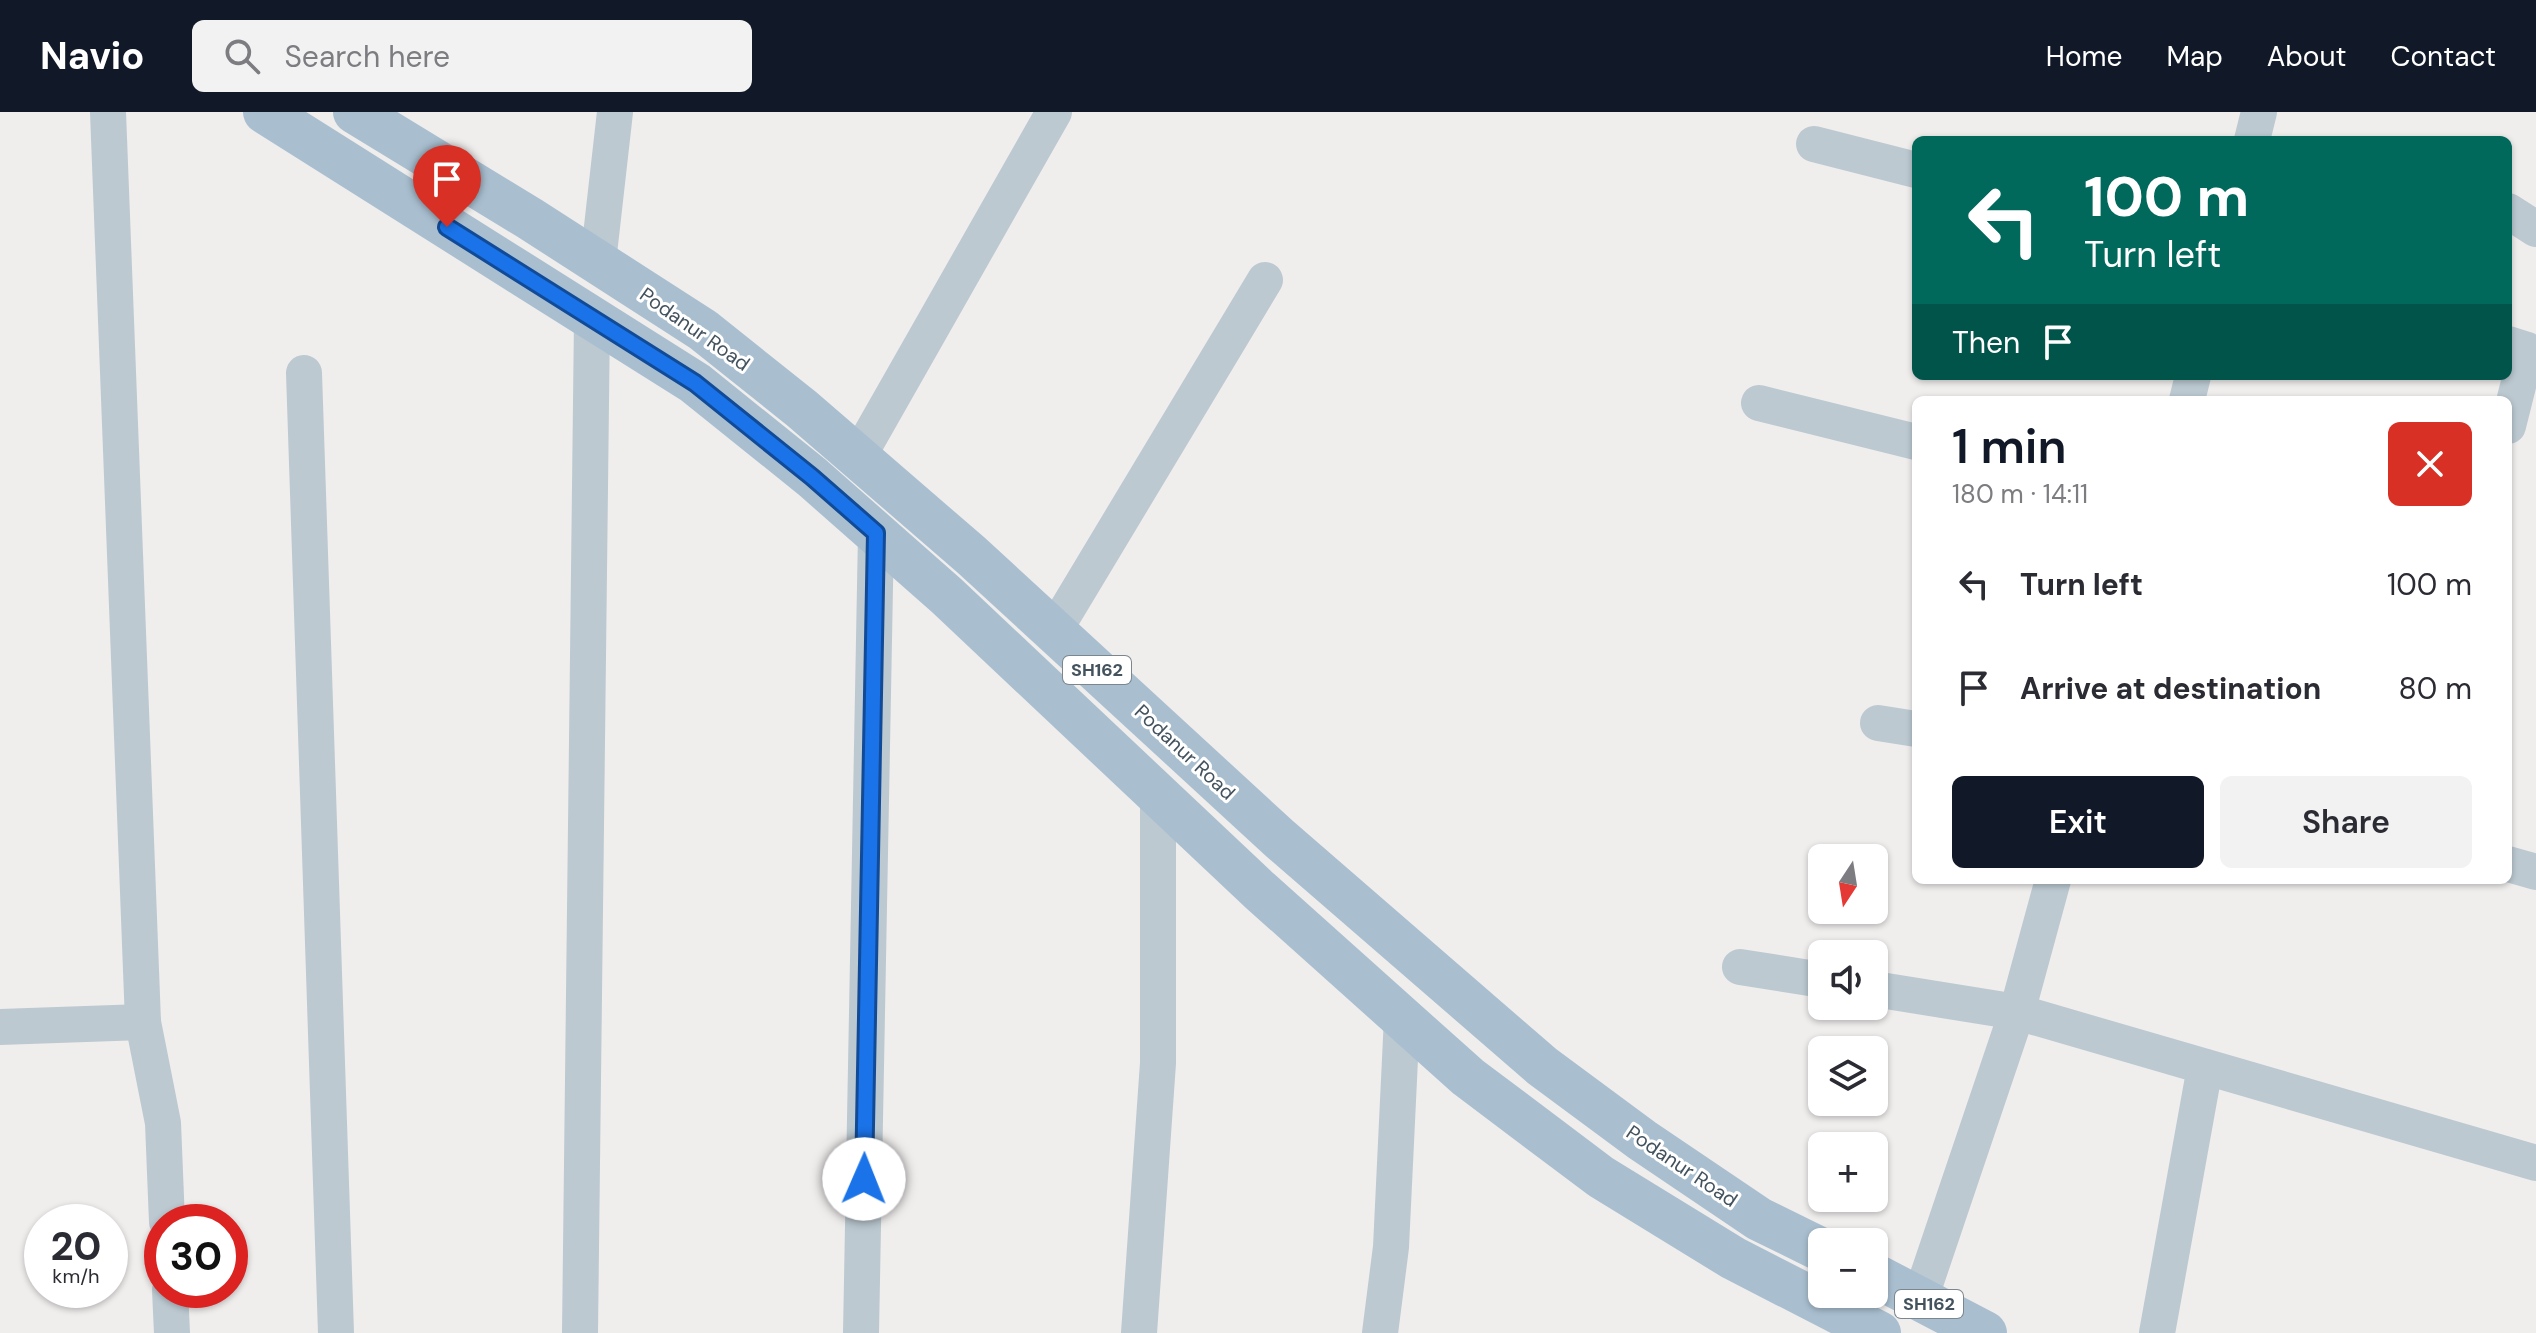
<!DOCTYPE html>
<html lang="en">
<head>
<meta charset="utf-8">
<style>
  :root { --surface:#fff; --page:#f2f2f3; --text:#2b2b33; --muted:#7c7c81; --accent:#111827 }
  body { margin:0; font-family:"DM Sans",sans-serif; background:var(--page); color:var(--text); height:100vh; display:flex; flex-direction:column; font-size:30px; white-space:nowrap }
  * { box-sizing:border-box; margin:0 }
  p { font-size:26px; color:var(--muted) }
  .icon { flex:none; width:44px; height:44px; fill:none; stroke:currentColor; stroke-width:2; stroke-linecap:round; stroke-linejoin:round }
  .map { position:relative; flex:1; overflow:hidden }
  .details { position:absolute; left:1912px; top:284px; width:600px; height:488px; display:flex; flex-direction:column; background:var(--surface); border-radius:12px; box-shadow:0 2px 6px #0004 }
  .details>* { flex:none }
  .top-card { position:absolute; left:1912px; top:24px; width:600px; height:244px; border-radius:12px; box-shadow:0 2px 6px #0004; background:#00695c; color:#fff; overflow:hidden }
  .needle { width:52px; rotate:192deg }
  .buttons { position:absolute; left:1808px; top:732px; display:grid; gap:16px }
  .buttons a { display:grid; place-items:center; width:80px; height:80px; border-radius:12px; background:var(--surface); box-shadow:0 2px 6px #0004; font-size:40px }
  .speed { position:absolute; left:24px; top:1092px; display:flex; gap:16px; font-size:40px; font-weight:700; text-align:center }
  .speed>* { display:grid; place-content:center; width:104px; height:104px; border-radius:50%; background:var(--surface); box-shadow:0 2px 6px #0004; line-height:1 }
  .speed small { font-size:20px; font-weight:400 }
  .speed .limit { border:12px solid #d22; background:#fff; color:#111 }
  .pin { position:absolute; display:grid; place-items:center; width:68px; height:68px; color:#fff; margin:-82px -34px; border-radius:50% 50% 50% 0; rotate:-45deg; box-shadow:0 0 8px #0007 }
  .pin .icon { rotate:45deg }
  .me { position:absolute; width:88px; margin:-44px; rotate:1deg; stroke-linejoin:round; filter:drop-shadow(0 0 6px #0008) }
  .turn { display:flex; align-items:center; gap:28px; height:168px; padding:0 40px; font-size:36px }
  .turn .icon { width:104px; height:104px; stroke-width:2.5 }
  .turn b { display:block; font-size:56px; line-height:68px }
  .then { display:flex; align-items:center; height:76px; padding:0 40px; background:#0003; gap:16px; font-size:30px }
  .round { display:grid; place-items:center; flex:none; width:84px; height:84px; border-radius:12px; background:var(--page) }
  .summary { display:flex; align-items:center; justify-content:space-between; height:136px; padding:0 40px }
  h1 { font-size:48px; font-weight:600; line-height:60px; color:var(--accent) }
  .cta { display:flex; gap:16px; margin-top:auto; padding:16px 40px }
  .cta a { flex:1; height:92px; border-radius:12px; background:var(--accent); color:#fff; font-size:32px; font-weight:600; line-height:92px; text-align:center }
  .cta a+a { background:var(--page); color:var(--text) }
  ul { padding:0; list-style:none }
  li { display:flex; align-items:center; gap:24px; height:104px; padding:0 40px }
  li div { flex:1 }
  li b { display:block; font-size:30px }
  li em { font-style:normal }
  header { display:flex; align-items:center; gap:48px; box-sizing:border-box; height:112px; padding:0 40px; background:var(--accent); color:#fff }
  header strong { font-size:38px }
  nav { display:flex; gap:44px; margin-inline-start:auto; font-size:28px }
  .search { width:560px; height:72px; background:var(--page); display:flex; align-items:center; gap:20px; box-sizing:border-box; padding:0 28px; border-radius:12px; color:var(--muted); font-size:30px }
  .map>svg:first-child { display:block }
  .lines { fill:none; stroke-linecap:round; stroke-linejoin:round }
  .street { stroke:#bcc9d1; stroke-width:36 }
  .primary { stroke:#a9bfd0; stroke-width:44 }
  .route-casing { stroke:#114b97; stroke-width:20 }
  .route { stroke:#1a73e8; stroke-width:14 }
  .labels { text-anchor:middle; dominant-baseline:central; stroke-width:6; stroke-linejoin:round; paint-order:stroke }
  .shield { fill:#fff; stroke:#7b868e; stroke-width:2 }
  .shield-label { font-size:18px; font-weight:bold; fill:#43525d }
  .street-label { font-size:20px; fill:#43525d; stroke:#fff }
</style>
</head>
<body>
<header>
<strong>Navio</strong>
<div class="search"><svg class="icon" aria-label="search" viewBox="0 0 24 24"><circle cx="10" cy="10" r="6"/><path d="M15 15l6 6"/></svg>Search here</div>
<nav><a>Home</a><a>Map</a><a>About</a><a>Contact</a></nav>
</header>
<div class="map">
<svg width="2536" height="1221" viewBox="0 0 2536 1221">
  <rect width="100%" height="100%" fill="#f0eded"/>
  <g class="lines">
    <!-- street -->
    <g class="street">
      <path d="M 108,0 L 143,910 L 163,1011 L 167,1110"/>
      <path d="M 2252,28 L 2259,0"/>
      <path d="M 1814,32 L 1916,58"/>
      <path d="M 2508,99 L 2536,117"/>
      <path d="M 598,150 L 615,0"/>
      <path d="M 2508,232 L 2527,238 L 2508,314"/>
      <path d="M 304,261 L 336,1221"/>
      <path d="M 2187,288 L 2193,264"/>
      <path d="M 1759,291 L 1916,330"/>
      <path d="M 858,345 L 1054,0"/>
      <path d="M 1054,519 L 1265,168"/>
      <path d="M 1878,611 L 1916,617"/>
      <path d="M 2508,752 L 2536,760"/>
      <path d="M 1740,855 L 1822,868"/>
      <path d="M 1874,877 L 2017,900 L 2536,1051"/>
      <path d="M 0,915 L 143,910"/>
      <path d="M 170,1178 L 172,1221"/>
      <path d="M 1920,1187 L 2017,900 L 2053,768"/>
      <path d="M 580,1221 L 592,206"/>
      <path d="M 861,1221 L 876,421"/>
      <path d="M 1139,1221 L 1158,951 L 1158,682"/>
      <path d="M 1380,1221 L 1391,1135 L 1402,905"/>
      <path d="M 2157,1221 L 2205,955"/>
    </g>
    <!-- primary -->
    <g class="primary">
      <path d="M 265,0 L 695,271 L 812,365 L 947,484 L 1259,778 L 1468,965 L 1601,1065 L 1733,1146 L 1879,1221"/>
      <path d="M 355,0 L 529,106 L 703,218 L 802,297 L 971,443 L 1280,727 L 1542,954 L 1642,1028 L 1759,1107 L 1822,1138"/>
      <path d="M 1874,1163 L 1985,1221"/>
    </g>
  </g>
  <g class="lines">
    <defs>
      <path id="route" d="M 447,115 L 695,271 L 812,365 L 876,421 L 864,1067"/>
    </defs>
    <!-- route casing -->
    <use href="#route" class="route-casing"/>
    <!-- route -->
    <use href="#route" class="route"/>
  </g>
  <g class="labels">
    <!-- shield labels -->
    <g class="shield">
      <rect x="1063" y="544" width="68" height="28" rx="6"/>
      <rect x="1895" y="1178" width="68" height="28" rx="6"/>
    </g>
    <g class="shield-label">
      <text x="1097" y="558">SH162</text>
      <text x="1929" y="1192">SH162</text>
    </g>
    <!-- street labels -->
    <g class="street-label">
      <text transform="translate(695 217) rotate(35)">Podanur Road</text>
      <text transform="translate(1185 640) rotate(43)">Podanur Road</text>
      <text transform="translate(1682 1054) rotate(34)">Podanur Road</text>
    </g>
  </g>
</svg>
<div class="buttons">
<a><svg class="needle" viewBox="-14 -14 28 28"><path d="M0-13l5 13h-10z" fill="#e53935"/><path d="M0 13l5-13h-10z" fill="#7c7c81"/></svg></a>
<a><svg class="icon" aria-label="sound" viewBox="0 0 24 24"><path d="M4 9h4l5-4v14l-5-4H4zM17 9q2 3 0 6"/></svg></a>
<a><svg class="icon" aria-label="layers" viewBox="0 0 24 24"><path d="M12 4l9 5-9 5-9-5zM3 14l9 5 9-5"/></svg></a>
<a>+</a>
<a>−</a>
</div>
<div class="speed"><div>20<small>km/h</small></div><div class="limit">30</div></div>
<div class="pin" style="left:447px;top:115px;background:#d93025"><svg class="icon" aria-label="arrive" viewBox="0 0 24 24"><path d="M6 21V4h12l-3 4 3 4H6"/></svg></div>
<svg class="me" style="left:864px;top:1067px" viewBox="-20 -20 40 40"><circle r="19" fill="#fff"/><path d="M0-13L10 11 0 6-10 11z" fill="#1a73e8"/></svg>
<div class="top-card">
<div class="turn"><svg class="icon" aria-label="left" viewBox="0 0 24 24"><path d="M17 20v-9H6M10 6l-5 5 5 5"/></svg><div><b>100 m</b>Turn left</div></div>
<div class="then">Then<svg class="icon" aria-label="arrive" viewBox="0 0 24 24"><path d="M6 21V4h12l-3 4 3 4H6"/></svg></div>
</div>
<section class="details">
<div class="summary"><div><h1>1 min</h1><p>180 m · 14:11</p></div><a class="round" style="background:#d93025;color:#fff"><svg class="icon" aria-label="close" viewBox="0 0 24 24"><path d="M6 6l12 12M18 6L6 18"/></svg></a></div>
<ul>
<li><svg class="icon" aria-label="left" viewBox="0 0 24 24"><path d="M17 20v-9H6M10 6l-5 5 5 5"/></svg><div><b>Turn left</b></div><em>100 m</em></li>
<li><svg class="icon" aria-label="arrive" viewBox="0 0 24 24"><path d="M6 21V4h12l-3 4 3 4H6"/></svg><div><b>Arrive at destination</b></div><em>80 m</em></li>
</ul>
<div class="cta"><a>Exit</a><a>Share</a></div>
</section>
</div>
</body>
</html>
